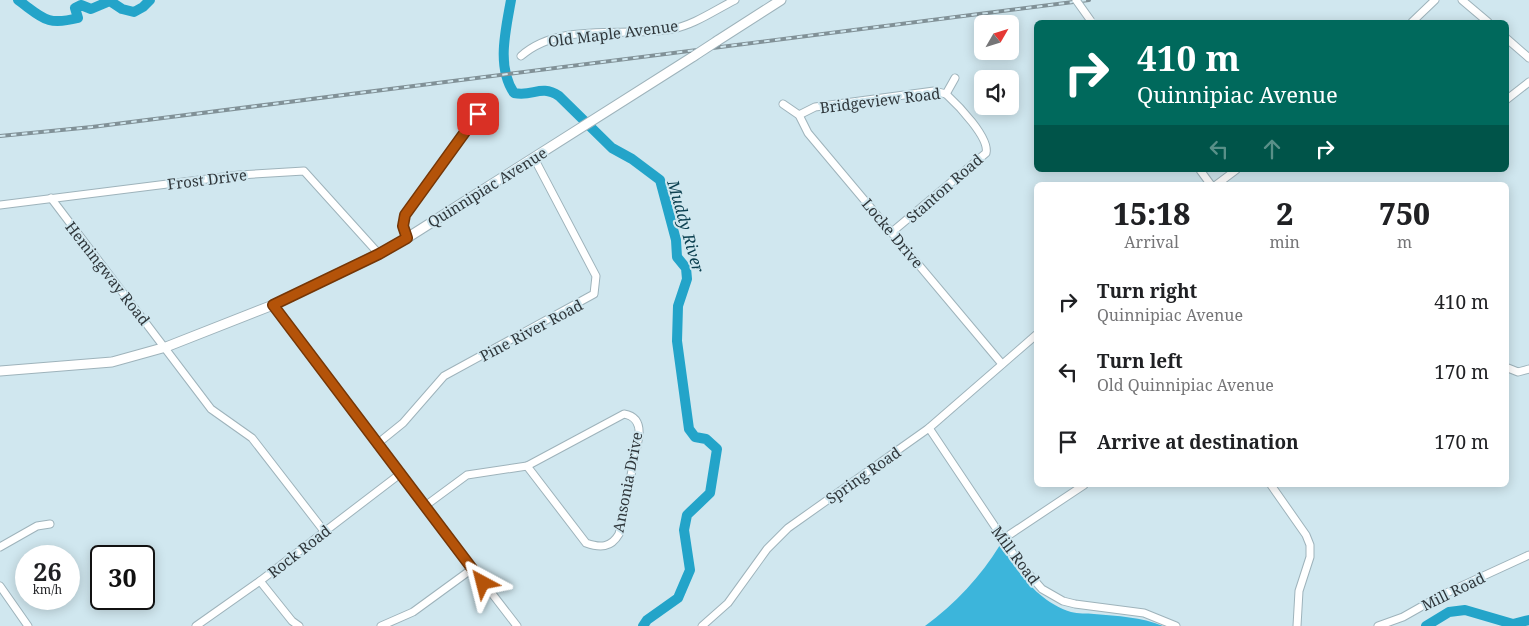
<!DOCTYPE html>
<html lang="en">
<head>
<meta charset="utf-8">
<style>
  :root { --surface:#fff; --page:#f6f6f6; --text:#202124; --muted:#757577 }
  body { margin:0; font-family:"Noto Serif",serif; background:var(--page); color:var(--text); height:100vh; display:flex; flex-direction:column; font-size:19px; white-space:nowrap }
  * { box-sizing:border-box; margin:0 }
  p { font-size:16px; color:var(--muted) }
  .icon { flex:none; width:28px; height:28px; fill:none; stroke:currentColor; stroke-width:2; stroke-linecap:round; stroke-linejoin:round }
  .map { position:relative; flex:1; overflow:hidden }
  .side { position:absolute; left:1034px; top:182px; width:475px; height:305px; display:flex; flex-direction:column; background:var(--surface); border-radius:8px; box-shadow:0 2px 12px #0003 }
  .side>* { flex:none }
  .banner { position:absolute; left:1034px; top:20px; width:475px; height:152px; border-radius:8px; box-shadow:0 2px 12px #0003; background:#00695c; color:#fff; overflow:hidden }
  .needle { width:32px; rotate:51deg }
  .tools { position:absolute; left:974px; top:15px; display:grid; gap:10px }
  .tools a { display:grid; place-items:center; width:45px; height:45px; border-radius:8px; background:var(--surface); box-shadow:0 2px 12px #0003; font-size:25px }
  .speed { position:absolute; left:15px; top:545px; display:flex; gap:10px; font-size:25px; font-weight:700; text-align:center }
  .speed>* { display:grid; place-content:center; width:65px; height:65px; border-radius:50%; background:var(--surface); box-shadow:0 2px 12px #0003; line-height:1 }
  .speed small { font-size:12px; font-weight:400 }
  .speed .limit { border:2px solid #111; border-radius:8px; background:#fff; color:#111 }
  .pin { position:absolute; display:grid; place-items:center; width:42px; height:42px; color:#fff; margin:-21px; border-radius:10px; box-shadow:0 2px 8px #0006 }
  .me { position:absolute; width:55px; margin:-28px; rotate:322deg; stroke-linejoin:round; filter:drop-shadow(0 0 4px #0008) }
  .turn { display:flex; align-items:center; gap:18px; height:105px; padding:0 20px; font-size:22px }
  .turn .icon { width:65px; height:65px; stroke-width:2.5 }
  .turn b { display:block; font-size:35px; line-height:42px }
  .lanes { display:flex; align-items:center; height:48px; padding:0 20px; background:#0003; justify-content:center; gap:25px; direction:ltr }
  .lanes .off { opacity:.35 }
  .eta { display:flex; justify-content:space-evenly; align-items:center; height:85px; text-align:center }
  .eta b { font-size:30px; font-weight:800; line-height:35px }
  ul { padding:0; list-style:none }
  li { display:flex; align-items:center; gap:15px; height:70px; padding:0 20px }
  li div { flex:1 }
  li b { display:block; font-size:19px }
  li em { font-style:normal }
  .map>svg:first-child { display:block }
  .forest { fill:#3cb5db }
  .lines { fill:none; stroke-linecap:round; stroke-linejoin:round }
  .river { stroke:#23a4c9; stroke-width:10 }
  .minor-casing { stroke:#9eb3bb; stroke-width:9 }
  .major-casing { stroke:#9eb3bb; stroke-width:11 }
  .minor { stroke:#fff; stroke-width:7 }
  .major { stroke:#fff; stroke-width:9 }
  .rail-casing { stroke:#819197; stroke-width:4 }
  .rail { stroke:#d0e7ef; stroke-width:2; stroke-dasharray:5.5; stroke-linecap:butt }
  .minor-bridge-casing { stroke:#9eb3bb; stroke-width:9; stroke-linecap:butt }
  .major-bridge-casing { stroke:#9eb3bb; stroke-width:11; stroke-linecap:butt }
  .minor-bridge { stroke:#fff; stroke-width:7 }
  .major-bridge { stroke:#fff; stroke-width:9 }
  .route-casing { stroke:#753606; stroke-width:12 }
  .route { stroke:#b45309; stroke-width:9 }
  .labels { text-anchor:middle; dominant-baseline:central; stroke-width:4; stroke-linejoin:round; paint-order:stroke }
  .street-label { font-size:15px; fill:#2f373b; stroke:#d0e7ef }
  .water-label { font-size:16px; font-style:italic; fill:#0c4050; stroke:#d0e7ef }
</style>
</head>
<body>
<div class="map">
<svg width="1529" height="626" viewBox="0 0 1529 626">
  <rect width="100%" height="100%" fill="#d0e7ef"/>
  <!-- forest -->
  <path class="forest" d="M 1000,545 C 1018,572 1037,601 1071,612 C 1078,614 1087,613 1094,614 C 1118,616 1141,617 1163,626 L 925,626 C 955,604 981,576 1000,545 Z"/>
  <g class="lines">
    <!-- river -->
    <g class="river">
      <path d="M 18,0 C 43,18 46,26 78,18 L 75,8 L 81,5 L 91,9 L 110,1 L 122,9 L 134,12 L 143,7 L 150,0"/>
      <path d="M 511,0 C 506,29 496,67 514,93 C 534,97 540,84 559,96 L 612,148 L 632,159 L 660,180 L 676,240 L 677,257 L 686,268 L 687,279 L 678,306 L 677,341 L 689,429 L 695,437 L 706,439 L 717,449 L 710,493 L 687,515 L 684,530 L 690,570 L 678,598 L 647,620 L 643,626"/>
      <path d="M 1426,626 L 1449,612 L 1465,610 L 1513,624 L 1529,620"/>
    </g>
    <defs>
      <g id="minor">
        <path d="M 1462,0 L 1488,22"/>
        <path d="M 1412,22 L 1435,0"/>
        <path d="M 1506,38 L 1529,58"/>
        <path d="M 521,56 C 560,21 624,38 672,29 C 694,25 715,10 735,0"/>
        <path d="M 1506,100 L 1529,82"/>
        <path d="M 783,104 L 799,115 L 808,133 L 1002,364"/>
        <path d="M 799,115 L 815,107 L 934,91 L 946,94 L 955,78"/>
        <path d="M 1200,170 L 1211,185"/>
        <path d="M 1216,185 L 1236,170"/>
        <path d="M 51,198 L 211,409 L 252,438 L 324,531"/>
        <path d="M 0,205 L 239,175 L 304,171 L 379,254"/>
        <path d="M 892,232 L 986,153 C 990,138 958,105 946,94"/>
        <path d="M 407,238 L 403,226 L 405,215 L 490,98"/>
        <path d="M 273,305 L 377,444 L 517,626"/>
        <path d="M 1508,368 L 1518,372 L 1529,369"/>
        <path d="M 624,414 C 636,416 640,424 639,436 L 619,534 C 611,548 600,548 586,543 L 527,466 Z"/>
        <path d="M 929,428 L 1020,564 L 1042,589 L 1063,601 L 1075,604 L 1144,613 L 1176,626"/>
        <path d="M 377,444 L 403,423 L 444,376 L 594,294 L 596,276 L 534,158"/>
        <path d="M 1271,485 L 1306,535 L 1310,545 L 1310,557 L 1299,591 L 1297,626"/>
        <path d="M 425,506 L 467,475 L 527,466"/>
        <path d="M 1003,539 L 1084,485"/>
        <path d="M 0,547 L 37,526 L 50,524"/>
        <path d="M 260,581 L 292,621 L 299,626"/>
        <path d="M 0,586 L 28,626"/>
        <path d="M 196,626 L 260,581 L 400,474"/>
        <path d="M 381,626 L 413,612 L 472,569"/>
        <path d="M 702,626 L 728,603 L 767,549 L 788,528 L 929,428 L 1036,335"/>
        <path d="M 1378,626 L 1403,617 L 1442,595 L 1529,555"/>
      </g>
      <g id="major">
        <path d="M 717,41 L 781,0"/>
        <path d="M 0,371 L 112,362 L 166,347 L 273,305 L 379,254 L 407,238 L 694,56"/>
      </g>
    </defs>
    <!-- minor casing -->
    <use href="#minor" class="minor-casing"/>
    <!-- major casing -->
    <use href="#major" class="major-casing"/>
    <!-- minor -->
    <use href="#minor" class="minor"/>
    <!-- major -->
    <use href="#major" class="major"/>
    <defs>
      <path id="rail" d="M 0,136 L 92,127 L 1089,0"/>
    </defs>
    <!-- rail casing -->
    <use href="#rail" class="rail-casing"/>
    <!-- rail -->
    <use href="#rail" class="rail"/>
    <defs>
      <path id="minor-bridge" d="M 1076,0 L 1091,21"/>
      <path id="major-bridge" d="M 694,56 L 717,41"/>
    </defs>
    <!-- minor-bridge casing -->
    <use href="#minor-bridge" class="minor-bridge-casing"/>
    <!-- major-bridge casing -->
    <use href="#major-bridge" class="major-bridge-casing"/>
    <!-- minor-bridge -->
    <use href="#minor-bridge" class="minor-bridge"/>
    <!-- major-bridge -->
    <use href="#major-bridge" class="major-bridge"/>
  </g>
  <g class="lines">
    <defs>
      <path id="route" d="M 478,114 L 405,215 L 403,226 L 407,238 L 379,254 L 273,305 L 483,583"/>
    </defs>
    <!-- route casing -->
    <use href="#route" class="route-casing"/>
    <!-- route -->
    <use href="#route" class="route"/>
  </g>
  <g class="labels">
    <!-- street labels -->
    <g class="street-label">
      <text transform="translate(613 33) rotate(-7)">Old Maple Avenue</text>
      <text transform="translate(880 100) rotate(-7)">Bridgeview Road</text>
      <text transform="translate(207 179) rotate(-7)">Frost Drive</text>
      <text transform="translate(487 187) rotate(-32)">Quinnipiac Avenue</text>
      <text transform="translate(944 188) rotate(-41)">Stanton Road</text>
      <text transform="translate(893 233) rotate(50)">Locke Drive</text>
      <text transform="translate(108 273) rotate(52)">Hemingway Road</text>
      <text transform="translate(531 330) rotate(-28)">Pine River Road</text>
      <text transform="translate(863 475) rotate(-35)">Spring Road</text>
      <text transform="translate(627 482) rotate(-79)">Ansonia Drive</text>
      <text transform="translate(299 551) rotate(-38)">Rock Road</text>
      <text transform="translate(1016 555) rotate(53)">Mill Road</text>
      <text transform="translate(1453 591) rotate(-26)">Mill Road</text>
    </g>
    <!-- water labels -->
    <g class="water-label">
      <text transform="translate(686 226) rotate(74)">Muddy River</text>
    </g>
  </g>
</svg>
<div class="tools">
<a><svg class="needle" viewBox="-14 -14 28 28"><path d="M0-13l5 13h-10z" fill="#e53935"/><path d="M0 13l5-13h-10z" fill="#757577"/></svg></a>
<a><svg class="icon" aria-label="sound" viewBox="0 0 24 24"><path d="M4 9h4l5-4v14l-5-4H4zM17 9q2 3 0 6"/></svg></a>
</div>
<div class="speed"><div>26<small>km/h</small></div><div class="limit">30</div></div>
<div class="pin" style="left:478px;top:114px;background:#d93025"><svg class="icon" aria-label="arrive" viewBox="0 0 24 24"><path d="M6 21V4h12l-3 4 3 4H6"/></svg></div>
<svg class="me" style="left:483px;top:583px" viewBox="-20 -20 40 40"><path d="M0-17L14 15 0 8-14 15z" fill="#b45309" stroke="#fff" stroke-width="4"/></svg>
<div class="banner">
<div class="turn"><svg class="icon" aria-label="right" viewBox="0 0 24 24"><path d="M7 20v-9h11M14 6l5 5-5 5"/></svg><div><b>410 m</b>Quinnipiac Avenue</div></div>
<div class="lanes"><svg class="icon off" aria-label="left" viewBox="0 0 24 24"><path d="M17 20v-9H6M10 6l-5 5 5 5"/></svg><svg class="icon off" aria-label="ahead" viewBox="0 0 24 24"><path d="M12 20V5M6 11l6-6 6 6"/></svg><svg class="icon" aria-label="right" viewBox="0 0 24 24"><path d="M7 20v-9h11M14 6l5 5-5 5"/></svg></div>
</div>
<section class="side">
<div class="eta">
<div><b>15:18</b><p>Arrival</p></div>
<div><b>2</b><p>min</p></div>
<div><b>750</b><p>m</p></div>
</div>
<ul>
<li><svg class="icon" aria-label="right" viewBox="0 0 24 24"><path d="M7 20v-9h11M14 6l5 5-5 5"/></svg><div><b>Turn right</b><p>Quinnipiac Avenue</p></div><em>410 m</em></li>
<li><svg class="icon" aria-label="left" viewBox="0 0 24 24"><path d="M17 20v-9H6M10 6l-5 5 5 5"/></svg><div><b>Turn left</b><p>Old Quinnipiac Avenue</p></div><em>170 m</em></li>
<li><svg class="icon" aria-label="arrive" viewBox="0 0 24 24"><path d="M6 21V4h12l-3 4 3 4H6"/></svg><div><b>Arrive at destination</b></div><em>170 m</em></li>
</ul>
</section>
</div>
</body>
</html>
